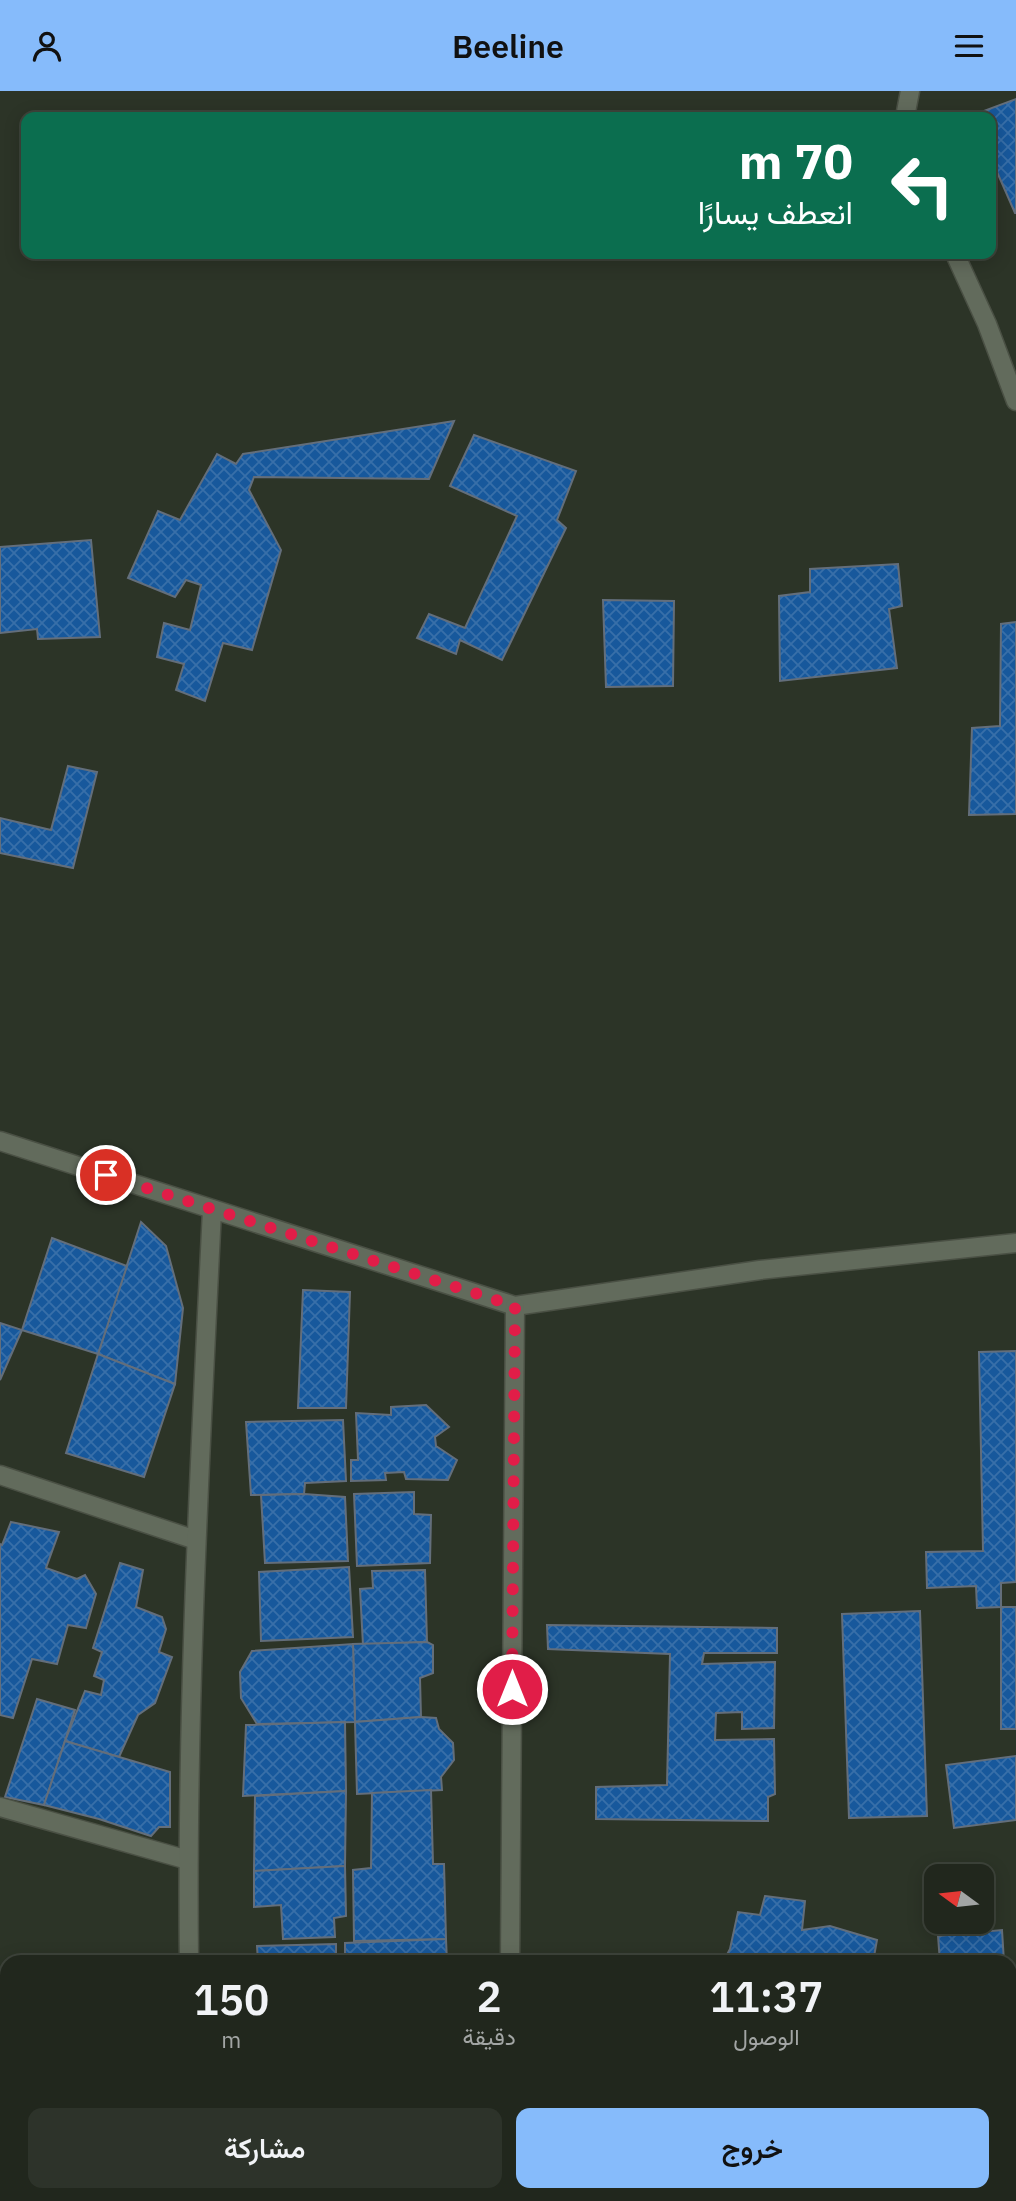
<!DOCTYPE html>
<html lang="ar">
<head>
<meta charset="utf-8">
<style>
  :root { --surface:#21271d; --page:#2d332a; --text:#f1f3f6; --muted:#a2a5a4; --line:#3e443b; --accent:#86bbfb }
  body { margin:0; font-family:"IBM Plex Sans",Vazirmatn,sans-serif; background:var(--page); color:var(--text); direction:rtl; height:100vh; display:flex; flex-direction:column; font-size:26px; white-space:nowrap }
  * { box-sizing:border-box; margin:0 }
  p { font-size:23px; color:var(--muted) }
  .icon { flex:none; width:38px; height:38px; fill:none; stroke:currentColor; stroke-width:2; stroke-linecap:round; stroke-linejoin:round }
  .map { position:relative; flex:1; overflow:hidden; direction:ltr }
  .drawer { position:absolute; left:0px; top:1864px; width:1017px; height:247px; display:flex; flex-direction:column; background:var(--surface); border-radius:21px 21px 0 0; box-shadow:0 4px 18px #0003,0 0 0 2px var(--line); direction:rtl }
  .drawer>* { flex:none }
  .banner { position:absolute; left:21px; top:21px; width:975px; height:147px; border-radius:14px; box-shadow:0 4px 18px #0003,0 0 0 2px var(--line); direction:rtl; background:#0b6e4f; color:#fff; overflow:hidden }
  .needle { width:46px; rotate:285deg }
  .tools { position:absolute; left:924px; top:1773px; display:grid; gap:14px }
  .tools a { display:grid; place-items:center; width:70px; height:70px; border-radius:14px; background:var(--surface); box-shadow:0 4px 18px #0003,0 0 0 2px var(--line); font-size:35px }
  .pin { position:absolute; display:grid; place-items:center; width:60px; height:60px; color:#fff; margin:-30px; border:4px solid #fff; border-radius:50%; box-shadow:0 2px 7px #0007 }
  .me { position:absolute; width:77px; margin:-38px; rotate:0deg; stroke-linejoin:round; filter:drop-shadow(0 0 5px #0008) }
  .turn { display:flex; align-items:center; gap:24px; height:147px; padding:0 28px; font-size:32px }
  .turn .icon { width:91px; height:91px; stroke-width:2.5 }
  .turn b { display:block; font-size:49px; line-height:60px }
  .eta { display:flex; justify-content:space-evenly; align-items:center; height:119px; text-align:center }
  .eta b { font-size:42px; font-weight:600; line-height:49px }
  .cta { display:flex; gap:14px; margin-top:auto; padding:14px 28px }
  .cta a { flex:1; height:80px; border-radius:14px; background:var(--accent); color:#111; font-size:28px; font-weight:600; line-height:80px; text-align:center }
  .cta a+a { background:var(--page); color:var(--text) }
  header { display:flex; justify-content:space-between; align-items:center; height:91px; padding:0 28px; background:var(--accent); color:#111; font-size:32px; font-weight:600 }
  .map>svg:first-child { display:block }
  .building { fill:url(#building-cross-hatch); stroke:#636e7b; stroke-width:2 }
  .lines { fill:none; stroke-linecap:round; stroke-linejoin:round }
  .minor-casing { stroke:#4a5044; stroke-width:21 }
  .minor { stroke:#626b5c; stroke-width:18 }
  .route { stroke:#e11d48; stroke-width:12; stroke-dasharray:0 21.6 }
</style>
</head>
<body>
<header><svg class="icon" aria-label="menu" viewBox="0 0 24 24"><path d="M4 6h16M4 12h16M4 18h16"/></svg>Beeline<svg class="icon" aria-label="person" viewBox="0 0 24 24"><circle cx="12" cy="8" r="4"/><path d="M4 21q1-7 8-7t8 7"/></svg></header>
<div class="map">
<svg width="1016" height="2110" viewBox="0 0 1016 2110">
  <defs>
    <pattern id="building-cross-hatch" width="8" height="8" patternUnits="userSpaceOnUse" patternTransform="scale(1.75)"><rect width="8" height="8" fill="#17589c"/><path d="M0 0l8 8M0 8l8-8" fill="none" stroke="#386fa9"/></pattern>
  </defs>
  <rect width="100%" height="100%" fill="#2c3427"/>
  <!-- building -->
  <g class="building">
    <path d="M 1016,8 L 1016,122 L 1015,122 L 990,65 L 990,26 L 974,26 L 973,24 Z"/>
    <path d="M 454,330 L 429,388 L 254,386 L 249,399 L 281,459 L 252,559 L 223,552 L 205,610 L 176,599 L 184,573 L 157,566 L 164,532 L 190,539 L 201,494 L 186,489 L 175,506 L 128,487 L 158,420 L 180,429 L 217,363 L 236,373 L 243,363 Z"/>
    <path d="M 474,344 L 576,380 L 557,429 L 566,437 L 502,569 L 460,549 L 456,563 L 417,547 L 429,523 L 465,537 L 517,425 L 450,395 Z"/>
    <path d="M 91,449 L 100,546 L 38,548 L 37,538 L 0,542 L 0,456 Z"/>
    <path d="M 898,473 L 902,515 L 889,518 L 897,577 L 780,590 L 779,505 L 810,501 L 810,478 Z"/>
    <path d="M 603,509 L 674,510 L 673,595 L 606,596 Z"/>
    <path d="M 1016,531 L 1016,723 L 969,724 L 972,637 L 1000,635 L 1001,533 Z"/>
    <path d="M 68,675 L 97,681 L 73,777 L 0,762 L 0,727 L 51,739 Z"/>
    <path d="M 141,1131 L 166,1155 L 183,1217 L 175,1293 L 98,1263 Z"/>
    <path d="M 52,1147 L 127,1175 L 98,1263 L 22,1239 Z"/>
    <path d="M 303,1199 L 350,1201 L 346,1317 L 298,1317 Z"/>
    <path d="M 0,1232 L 22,1239 L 0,1289 Z"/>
    <path d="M 1016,1260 L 1016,1491 L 1001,1492 L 1001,1516 L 977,1517 L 976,1495 L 927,1497 L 926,1461 L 983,1460 L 979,1261 Z"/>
    <path d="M 98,1263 L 175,1293 L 144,1386 L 66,1362 Z"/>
    <path d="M 426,1314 L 449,1336 L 435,1346 L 436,1355 L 457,1369 L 448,1389 L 406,1388 L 404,1381 L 385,1382 L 386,1389 L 351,1390 L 351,1369 L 358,1369 L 356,1322 L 391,1324 L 391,1316 Z"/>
    <path d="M 343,1329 L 346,1390 L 305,1392 L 304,1403 L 251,1404 L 246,1331 Z"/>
    <path d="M 414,1401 L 414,1423 L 431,1424 L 430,1472 L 357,1475 L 354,1403 Z"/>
    <path d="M 304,1403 L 345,1406 L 348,1470 L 265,1472 L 261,1404 Z"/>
    <path d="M 11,1431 L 59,1441 L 46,1477 L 77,1488 L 85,1484 L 96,1503 L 86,1537 L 68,1534 L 57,1573 L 32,1568 L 13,1627 L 0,1624 L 0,1453 L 2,1454 Z"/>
    <path d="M 120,1472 L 143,1479 L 136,1516 L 162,1526 L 166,1538 L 159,1561 L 172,1566 L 155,1612 L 138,1624 L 119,1666 L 65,1650 L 85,1600 L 101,1604 L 104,1589 L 94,1585 L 102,1561 L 93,1557 Z"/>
    <path d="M 349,1476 L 353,1546 L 261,1550 L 259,1481 Z"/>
    <path d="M 425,1479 L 427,1551 L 363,1554 L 360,1498 L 373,1497 L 372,1480 Z"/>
    <rect x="1001" y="1516" width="15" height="122"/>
    <path d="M 920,1520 L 927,1725 L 849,1727 L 842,1523 Z"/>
    <path d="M 547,1534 L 777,1537 L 777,1562 L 704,1562 L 702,1573 L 775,1571 L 774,1637 L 742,1638 L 742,1621 L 716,1622 L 715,1649 L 774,1648 L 775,1703 L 768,1706 L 768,1730 L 596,1728 L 596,1696 L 667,1694 L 670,1563 L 548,1558 Z"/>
    <path d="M 427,1551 L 433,1554 L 433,1582 L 420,1587 L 421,1626 L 355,1631 L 353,1553 Z"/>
    <path d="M 353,1553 L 355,1631 L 257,1633 L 241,1607 L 240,1581 L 252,1560 Z"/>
    <path d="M 37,1608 L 75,1619 L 44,1714 L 5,1706 Z"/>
    <path d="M 421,1626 L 436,1627 L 439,1638 L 453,1652 L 454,1669 L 441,1686 L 442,1699 L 357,1703 L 355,1631 Z"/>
    <path d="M 345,1631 L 346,1700 L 243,1705 L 246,1634 Z"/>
    <path d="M 65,1650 L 170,1681 L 170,1736 L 159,1736 L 151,1745 L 99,1728 L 44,1714 Z"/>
    <path d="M 1016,1665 L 1016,1729 L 954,1737 L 946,1674 Z"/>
    <path d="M 431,1699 L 433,1773 L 444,1773 L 446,1848 L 354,1850 L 353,1779 L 371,1777 L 372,1702 Z"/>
    <path d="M 346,1700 L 345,1775 L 254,1780 L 255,1705 Z"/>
    <path d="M 345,1775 L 346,1825 L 334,1827 L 335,1846 L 283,1848 L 281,1814 L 254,1816 L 254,1780 Z"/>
    <path d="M 765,1805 L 805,1810 L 802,1839 L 830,1835 L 877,1849 L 873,1871 L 723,1871 L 730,1858 L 738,1821 L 760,1824 Z"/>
    <path d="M 1002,1839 L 1004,1871 L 940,1871 L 938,1845 Z"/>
    <path d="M 446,1848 L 447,1871 L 345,1871 L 345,1852 Z"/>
    <path d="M 336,1853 L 336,1871 L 258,1871 L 257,1855 Z"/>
  </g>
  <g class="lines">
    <defs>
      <g id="minor">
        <path d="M 905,26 L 910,0"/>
        <path d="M 955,163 L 987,233 L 1016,310"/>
        <path d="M 0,1050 L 515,1215 L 760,1179 L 1016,1152"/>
        <path d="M 0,1384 L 196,1449"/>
        <path d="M 0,1716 L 188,1769"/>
        <path d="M 189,1871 C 186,1620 200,1369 212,1119"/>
        <path d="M 510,1871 L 515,1215"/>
        <path d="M 1010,2026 L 1016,2025"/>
        <path d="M 192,2104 L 192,2110"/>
        <path d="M 838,2104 L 839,2110"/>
        <path d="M 457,2110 L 515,2104"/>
      </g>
    </defs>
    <!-- minor casing -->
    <use href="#minor" class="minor-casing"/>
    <!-- minor -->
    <use href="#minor" class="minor"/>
  </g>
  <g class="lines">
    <!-- route -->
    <path class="route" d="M 106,1084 L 515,1215 L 512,1598"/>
  </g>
</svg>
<div class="tools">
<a><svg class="needle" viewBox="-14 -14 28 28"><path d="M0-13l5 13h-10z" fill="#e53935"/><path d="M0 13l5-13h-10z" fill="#a2a5a4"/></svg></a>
</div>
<div class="pin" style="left:106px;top:1084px;background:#d93025"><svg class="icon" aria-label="arrive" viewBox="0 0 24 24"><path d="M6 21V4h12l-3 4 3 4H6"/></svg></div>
<svg class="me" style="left:512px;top:1598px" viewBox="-20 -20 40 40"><circle r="17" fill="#e11d48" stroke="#fff" stroke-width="3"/><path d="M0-11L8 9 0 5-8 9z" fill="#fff"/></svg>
<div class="banner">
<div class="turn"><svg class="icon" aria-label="left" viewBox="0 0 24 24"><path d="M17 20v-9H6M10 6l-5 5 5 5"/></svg><div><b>70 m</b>انعطف يسارًا</div></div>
</div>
<section class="drawer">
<div class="eta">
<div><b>11:37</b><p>الوصول</p></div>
<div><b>2</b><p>دقيقة</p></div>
<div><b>150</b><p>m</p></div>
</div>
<div class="cta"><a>خروج</a><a>مشاركة</a></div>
</section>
</div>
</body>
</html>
